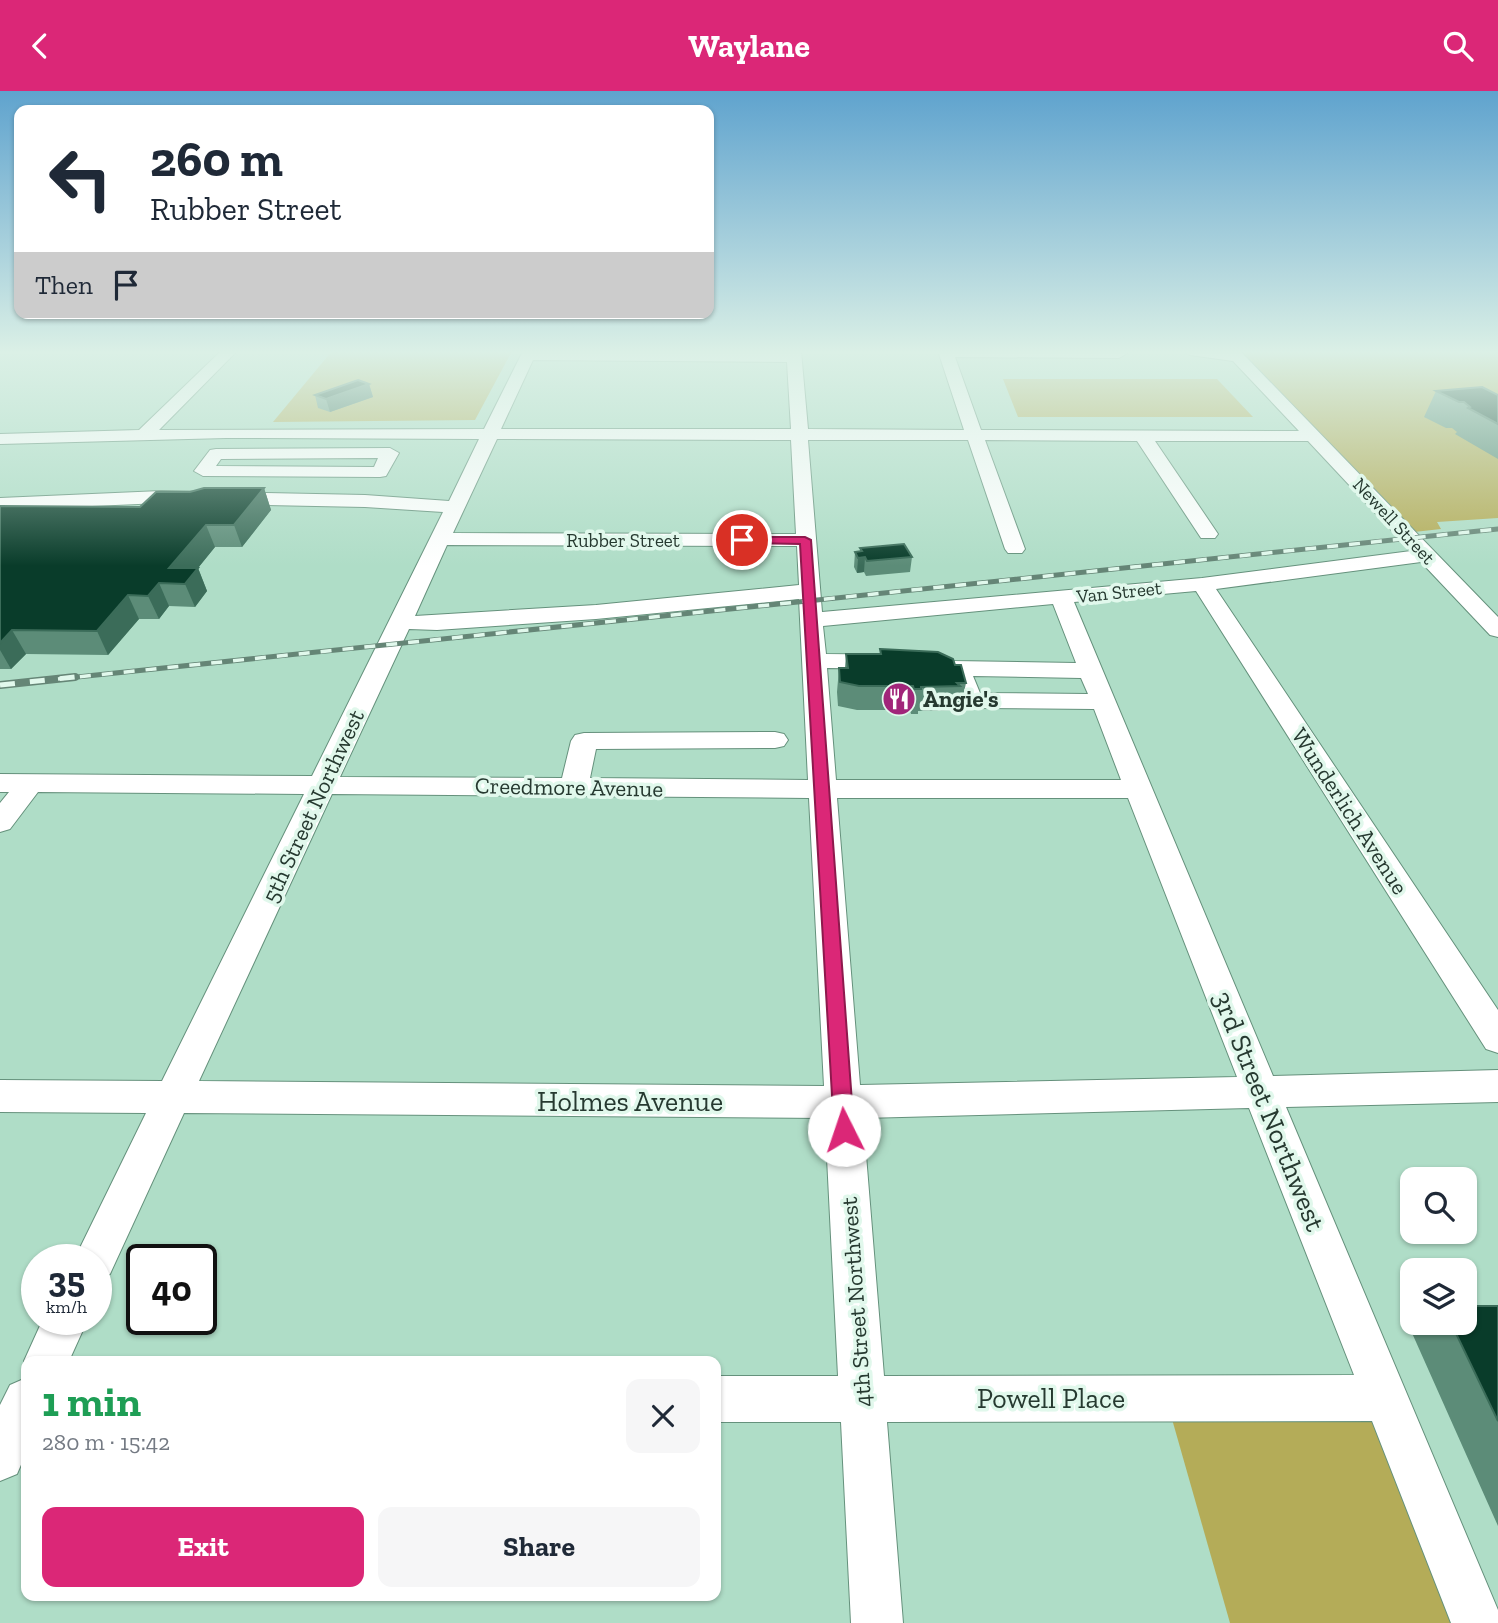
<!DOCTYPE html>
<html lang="en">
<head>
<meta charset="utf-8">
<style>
  :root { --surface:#fff; --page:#f6f6f7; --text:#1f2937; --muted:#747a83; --accent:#db2777 }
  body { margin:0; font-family:"Zilla Slab",serif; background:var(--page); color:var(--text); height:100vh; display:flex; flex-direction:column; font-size:26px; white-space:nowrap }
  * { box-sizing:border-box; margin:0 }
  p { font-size:23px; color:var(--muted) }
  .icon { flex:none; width:38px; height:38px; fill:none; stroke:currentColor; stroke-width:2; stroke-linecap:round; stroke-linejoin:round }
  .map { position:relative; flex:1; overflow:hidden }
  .side { position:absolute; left:21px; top:1265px; width:700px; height:245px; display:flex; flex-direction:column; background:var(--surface); border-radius:14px; box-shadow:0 2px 5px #0004 }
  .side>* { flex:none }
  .hud { position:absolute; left:14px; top:14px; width:700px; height:214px; border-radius:14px; box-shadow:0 2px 5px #0004; background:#fff; color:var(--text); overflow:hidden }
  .tools { position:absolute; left:1400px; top:1076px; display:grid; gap:14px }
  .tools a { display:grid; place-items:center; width:77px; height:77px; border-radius:14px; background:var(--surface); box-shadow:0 2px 5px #0004; font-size:35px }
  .speed { position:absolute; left:21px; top:1153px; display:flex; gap:14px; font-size:35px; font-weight:700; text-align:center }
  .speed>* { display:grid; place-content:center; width:91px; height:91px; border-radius:50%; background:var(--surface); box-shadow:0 2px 5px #0004; line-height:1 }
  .speed small { font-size:18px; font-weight:400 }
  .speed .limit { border:4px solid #111; border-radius:10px; background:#fff; color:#111 }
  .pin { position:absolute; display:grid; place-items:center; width:60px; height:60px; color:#fff; margin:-30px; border:4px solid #fff; border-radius:50%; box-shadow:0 2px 7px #0007 }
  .me { position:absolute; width:77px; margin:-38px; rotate:356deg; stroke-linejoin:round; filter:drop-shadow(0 0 5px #0008) }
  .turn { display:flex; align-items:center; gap:24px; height:147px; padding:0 21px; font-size:32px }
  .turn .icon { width:91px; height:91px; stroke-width:2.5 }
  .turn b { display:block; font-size:49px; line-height:60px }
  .then { display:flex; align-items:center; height:66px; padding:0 21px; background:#0003; gap:14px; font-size:26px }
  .round { display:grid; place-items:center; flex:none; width:74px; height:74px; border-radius:14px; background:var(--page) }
  .headline { display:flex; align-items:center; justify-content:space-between; height:119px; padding:0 21px }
  h1 { font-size:42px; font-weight:800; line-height:52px; color:#1e9e55 }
  .action { display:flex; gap:14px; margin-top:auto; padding:14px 21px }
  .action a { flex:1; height:80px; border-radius:14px; background:var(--accent); color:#fff; font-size:28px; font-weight:800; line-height:80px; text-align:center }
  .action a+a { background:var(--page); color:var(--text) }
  header { display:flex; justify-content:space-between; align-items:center; height:91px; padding:0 21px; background:var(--accent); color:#fff; font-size:32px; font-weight:800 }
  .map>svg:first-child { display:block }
  .green { fill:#b4ac58 }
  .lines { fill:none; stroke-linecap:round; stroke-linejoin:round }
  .minor-casing { stroke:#65917c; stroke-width:2 }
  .minor { fill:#fff; fill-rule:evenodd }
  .rail-far1-casing { stroke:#658576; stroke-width:5 }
  .rail-casing { stroke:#658576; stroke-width:8 }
  .rail-far1 { stroke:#e1f8ec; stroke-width:3.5; stroke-dasharray:11; stroke-linecap:butt }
  .rail { stroke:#e1f8ec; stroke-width:5; stroke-dasharray:15; stroke-linecap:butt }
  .wall { fill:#5c8c78 }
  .shaded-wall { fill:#3b6c59 }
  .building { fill:#093c2a; stroke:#3b6c59; stroke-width:2 }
  .route { fill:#db2777; stroke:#8e194d; stroke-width:2 }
  .labels { text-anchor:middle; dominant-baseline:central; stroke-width:7; stroke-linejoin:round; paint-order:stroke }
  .far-street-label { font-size:19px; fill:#263930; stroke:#e1f8ec }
  .poi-label { font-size:23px; font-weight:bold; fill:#263930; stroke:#e1f8ec; text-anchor:start }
  .street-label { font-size:23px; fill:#263930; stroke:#e1f8ec }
  .near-street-label { font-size:28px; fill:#263930; stroke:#e1f8ec }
</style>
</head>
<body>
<header><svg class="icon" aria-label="back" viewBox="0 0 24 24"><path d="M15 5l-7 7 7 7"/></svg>Waylane<svg class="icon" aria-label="search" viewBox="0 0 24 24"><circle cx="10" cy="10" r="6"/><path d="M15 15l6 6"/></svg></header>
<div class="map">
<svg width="1498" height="1532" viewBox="0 0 1498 1532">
  <rect width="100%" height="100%" fill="#afddc7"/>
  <!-- green -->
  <g class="green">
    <path d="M 332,260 L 512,260 L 475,329 L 273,331 Z"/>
    <path d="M 1239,260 L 1498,260 L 1498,427 L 1437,431 L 1441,438 L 1414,441 Z"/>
    <path d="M 1003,288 L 1217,288 L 1253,326 L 1018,326 Z"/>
    <path d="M 1166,1307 L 1387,1307 L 1477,1532 L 1230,1532 Z"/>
  </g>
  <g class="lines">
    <defs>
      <g id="minor">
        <path d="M 221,260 L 237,260 L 159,339 L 484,338 L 523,260 L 801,260 L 808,338 L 964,339 L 938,260 L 1131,260 L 1119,267 L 955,266 L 981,339 L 1299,340 L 1233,270 L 1190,264 L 1183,260 L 1241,260 L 1243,263 L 1498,526 L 1498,546 L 1490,544 L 1421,471 L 1216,498 L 1498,919 L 1498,962 L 1486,958 L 1196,500 L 1074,511 L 1273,985 L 1498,979 L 1498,1011 L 1286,1016 L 1498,1519 L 1498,1532 L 1451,1532 L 1372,1330 L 887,1331 L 903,1532 L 851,1532 L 841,1331 L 716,1331 L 716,1285 L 838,1285 L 825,1027 L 184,1022 L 110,1183 L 96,1189 L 96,1169 L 74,1169 L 146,1022 L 0,1021 L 0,989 L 162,990 L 304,703 L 38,701 L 10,738 L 0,741 L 0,712 L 9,701 L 0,701 L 0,683 L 312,685 L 443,421 L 365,416 L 161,412 L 0,419 L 0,407 L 161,400 L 365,404 L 449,410 L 479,348 L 226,347 L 0,353 L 0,343 L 139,339 ZM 533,269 L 787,271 L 791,338 L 501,338 ZM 497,348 L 791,349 L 796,443 L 453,442 ZM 808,349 L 968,349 L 1005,458 L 1008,462 L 1022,462 L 1025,458 L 985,349 L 1137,350 L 1201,447 L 1215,447 L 1218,443 L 1155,350 L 1308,350 L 1411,460 L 1202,487 L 822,521 ZM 447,454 L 797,455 L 799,494 L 596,514 L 415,525 ZM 799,508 L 808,689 L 590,687 L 596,658 L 775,657 L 784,655 L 788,649 L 784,643 L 775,641 L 584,642 L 575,644 L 571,650 L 562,687 L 340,686 L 409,538 L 437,539 L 596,528 ZM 1053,513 L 1076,572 L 954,570 L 921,564 L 826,563 L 823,535 ZM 827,577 L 921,578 L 948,583 L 958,609 L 975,617 L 1094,618 L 1121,689 L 836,689 ZM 973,585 L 1081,587 L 1088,603 L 980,602 ZM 332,703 L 809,707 L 824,995 L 199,990 ZM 837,707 L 1128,707 L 1237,986 L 860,994 ZM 1249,1017 L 1354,1284 L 884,1285 L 863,1027 Z"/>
        <path d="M 390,357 L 399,362 L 386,385 L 380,386 L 203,385 L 194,380 L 210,359 L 216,358 ZM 378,367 L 374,376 L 216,375 L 221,368 Z"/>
        <path d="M 43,1228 L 88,1228 L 69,1270 L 26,1270 L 26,1276 L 24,1270 Z"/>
        <path d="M 26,1287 L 26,1362 L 17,1383 L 0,1390 L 0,1314 L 10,1294 Z"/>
      </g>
    </defs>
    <!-- minor casing -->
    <use href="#minor" class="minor-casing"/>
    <!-- minor -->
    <use href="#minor" class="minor"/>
    <defs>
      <path id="rail-far1" d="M 58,588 L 1498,438"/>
      <path id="rail" d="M 0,594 L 75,586"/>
    </defs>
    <!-- rail-far1 casing -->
    <use href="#rail-far1" class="rail-far1-casing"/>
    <!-- rail casing -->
    <use href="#rail" class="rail-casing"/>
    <!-- rail-far1 -->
    <use href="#rail-far1" class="rail-far1"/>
    <!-- rail -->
    <use href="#rail" class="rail"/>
  </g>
  <!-- wall -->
  <g class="wall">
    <path d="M 369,293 L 373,306 L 330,321 L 318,317 L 315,304 Z"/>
    <path d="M 1436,300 L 1498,304 L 1498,368 L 1455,343 L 1457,341 L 1452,337 L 1446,337 L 1424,326 Z"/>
    <path d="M 264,397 L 271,419 L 242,456 L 215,456 L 198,477 L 207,500 L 195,516 L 169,515 L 159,528 L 139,528 L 108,564 L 26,563 L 11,578 L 0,578 L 0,415 L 140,416 L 190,401 Z"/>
    <path d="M 860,457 L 912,466 L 910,481 L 866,485 L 864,481 L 857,482 L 854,476 L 855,461 L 860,461 Z"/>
    <path d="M 880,558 L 955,574 L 966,592 L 961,616 L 957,616 L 956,619 L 918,620 L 918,623 L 911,623 L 910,619 L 857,619 L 838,615 L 837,601 L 839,577 L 845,577 L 846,563 L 880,563 Z"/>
    <path d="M 1498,1215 L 1498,1435 L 1412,1242 L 1423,1232 L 1465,1232 Z"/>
  </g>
  <!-- shaded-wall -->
  <g class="shaded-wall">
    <path d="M 369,293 L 373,306 L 330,321 L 326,308 Z"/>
    <path d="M 264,397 L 271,419 L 242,456 L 234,434 Z"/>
    <path d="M 206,434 L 215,456 L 185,493 L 169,477 Z"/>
    <path d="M 865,466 L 864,481 L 857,482 L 858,467 Z"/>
    <path d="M 198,477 L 207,500 L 195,516 L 185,493 Z"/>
    <path d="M 159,492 L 169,515 L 159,528 L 148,505 Z"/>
    <path d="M 128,504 L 139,528 L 108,564 L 97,540 Z"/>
    <path d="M 12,539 L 26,563 L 11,578 L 0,559 L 0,552 Z"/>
  </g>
  <!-- building -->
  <g class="building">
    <path d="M 358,289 L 369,293 L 326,308 L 315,304 Z"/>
    <path d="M 1482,296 L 1498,304 L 1498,333 L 1468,317 L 1470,316 L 1464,311 L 1459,311 L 1436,300 Z"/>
    <path d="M 204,397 L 264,397 L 234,434 L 206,434 L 169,477 L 198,477 L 185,493 L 159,492 L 148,505 L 128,504 L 97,540 L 12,539 L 0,552 L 0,415 L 140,416 L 156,401 L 190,401 Z"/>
    <path d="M 904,453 L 912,466 L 867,470 L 865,466 L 858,467 L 855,461 L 862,460 L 860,457 Z"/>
    <path d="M 880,558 L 938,561 L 953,568 L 955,574 L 961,574 L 966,592 L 957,592 L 960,595 L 921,596 L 921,598 L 914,598 L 913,595 L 859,595 L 840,591 L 839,577 L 848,577 L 846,563 L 881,563 Z"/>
    <path d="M 1465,1215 L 1498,1215 L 1498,1330 L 1451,1232 L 1465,1232 Z"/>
  </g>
  <!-- sky -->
  <linearGradient id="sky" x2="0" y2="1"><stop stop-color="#5fa3ce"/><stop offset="0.55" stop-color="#dbf0e6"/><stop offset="1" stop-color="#dbf0e6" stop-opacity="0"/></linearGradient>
  <rect width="1498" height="475" fill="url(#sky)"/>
  <!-- route -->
  <path class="route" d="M 738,446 L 805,446 L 811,449 L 854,1039 L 851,1046 L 844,1048 L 836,1046 L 834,1039 L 800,453 L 742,452 L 738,451 Z"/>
  <!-- icons -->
  <defs>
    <symbol id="restaurant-disc" viewBox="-11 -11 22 22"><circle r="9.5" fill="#a1257a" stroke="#e1f8ec"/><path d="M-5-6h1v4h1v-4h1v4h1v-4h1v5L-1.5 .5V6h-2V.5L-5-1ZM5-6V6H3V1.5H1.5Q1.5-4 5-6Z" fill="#fff"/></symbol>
  </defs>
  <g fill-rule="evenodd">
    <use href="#restaurant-disc" x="880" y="589" width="38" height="38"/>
  </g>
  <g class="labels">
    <!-- far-street labels -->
    <g class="far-street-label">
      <text transform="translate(1394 430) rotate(47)">Newell Street</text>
      <text x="623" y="449">Rubber Street</text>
      <text transform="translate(1119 501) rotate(-6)">Van Street</text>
    </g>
    <!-- poi labels -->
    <g class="poi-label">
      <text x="923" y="608">Angie's</text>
    </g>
    <!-- street labels -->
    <g class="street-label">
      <text transform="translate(569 696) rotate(1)">Creedmore Avenue</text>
      <text transform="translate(313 715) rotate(-65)">5th Street Northwest</text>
      <text transform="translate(1350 720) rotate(57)">Wunderlich Avenue</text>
      <text transform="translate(856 1211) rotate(-94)">4th Street Northwest</text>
    </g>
    <!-- near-street labels -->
    <g class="near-street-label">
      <text x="630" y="1010">Holmes Avenue</text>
      <text transform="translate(1269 1020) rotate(68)">3rd Street Northwest</text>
      <text x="1051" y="1307">Powell Place</text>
    </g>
  </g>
</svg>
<div class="tools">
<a><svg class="icon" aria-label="search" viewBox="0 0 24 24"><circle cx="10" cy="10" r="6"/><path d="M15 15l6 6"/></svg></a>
<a><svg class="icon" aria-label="layers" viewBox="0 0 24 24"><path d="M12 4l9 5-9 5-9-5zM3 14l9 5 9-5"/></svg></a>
</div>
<div class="speed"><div>35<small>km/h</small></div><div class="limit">40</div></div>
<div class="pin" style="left:742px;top:449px;background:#d93025"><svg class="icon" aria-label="arrive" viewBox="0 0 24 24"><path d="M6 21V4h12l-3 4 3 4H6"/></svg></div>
<svg class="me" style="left:844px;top:1039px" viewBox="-20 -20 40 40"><circle r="19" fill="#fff"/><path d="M0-13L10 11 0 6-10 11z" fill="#db2777"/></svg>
<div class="hud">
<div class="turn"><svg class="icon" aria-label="left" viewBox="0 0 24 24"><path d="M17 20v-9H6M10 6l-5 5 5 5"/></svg><div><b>260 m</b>Rubber Street</div></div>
<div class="then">Then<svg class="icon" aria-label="arrive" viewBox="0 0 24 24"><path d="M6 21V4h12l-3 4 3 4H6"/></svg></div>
</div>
<section class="side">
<div class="headline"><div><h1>1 min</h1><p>280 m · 15:42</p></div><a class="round"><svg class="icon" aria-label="close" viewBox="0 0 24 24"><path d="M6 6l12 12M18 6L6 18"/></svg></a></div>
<div class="action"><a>Exit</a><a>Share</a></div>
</section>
</div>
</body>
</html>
